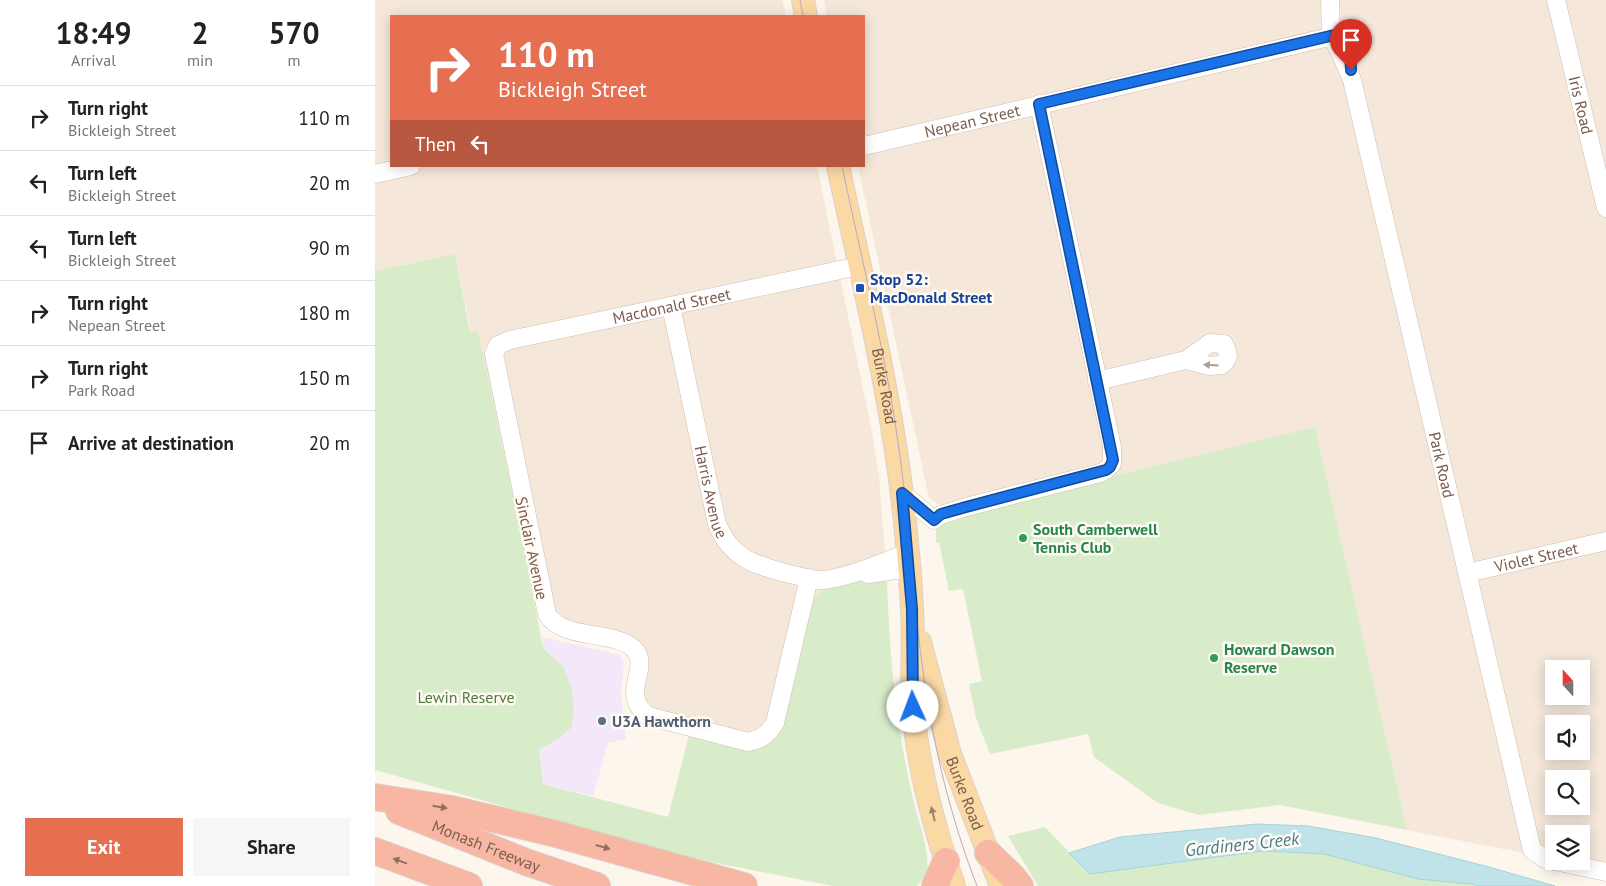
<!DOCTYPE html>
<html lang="en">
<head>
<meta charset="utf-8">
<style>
  :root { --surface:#fff; --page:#f6f6f6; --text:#222; --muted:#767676; --line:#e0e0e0; --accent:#e76f51 }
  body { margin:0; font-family:"PT Sans",sans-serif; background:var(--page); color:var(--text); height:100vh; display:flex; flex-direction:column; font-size:19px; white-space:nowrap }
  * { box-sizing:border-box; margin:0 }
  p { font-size:16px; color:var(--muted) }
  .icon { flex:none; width:28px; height:28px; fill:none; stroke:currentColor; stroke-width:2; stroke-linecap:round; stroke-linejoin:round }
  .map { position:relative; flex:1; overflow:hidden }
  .side { display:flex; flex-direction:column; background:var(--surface); width:375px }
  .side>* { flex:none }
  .banner { position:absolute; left:15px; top:15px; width:475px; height:152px; border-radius:0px; box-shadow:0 2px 12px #0003; background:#e76f51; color:#fff; overflow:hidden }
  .needle { width:32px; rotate:339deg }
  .controls { position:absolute; left:1170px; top:660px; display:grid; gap:10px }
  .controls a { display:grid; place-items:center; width:45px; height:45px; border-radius:0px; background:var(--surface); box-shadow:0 2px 12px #0003; font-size:25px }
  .pin { position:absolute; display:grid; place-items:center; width:42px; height:42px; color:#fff; margin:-51px -21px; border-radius:50% 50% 50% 0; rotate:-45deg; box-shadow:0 0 5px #0007 }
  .pin .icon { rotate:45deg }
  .me { position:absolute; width:55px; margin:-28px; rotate:358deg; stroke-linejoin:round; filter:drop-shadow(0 0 4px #0008) }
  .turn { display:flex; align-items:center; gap:18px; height:105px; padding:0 25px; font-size:22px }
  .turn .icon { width:65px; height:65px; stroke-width:2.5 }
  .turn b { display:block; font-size:35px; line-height:42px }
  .then { display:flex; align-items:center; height:48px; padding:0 25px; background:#0003; gap:10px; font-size:19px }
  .eta { display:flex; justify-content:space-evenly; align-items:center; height:85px; text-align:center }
  .eta b { font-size:30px; font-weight:800; line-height:35px }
  .primary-button { display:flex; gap:10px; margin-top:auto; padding:10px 25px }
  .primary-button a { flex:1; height:58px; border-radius:0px; background:var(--accent); color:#fff; font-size:20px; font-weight:800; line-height:58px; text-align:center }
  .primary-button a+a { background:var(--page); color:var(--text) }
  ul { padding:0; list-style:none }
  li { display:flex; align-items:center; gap:15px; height:65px; padding:0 25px; border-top:1px solid var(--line) }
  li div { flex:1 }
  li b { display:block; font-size:19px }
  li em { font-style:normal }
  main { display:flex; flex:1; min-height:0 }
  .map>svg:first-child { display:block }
  .residential { fill:#f5e8da; fill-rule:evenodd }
  .education { fill:#f3e8fa }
  .green { fill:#d8ecc9 }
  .water { fill:#bfe3e8; stroke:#a5d3da }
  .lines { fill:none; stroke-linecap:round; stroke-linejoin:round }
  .minor-casing { stroke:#d1beb0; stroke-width:19 }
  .major-casing { stroke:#dad1cd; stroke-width:24 }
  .highway-casing { stroke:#dad1cd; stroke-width:28 }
  .minor { stroke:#fff; stroke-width:18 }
  .major { stroke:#fbd9a5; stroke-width:22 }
  .highway { stroke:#f7b7a3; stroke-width:26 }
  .tram { stroke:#b9a8c9; stroke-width:1 }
  .oneway { fill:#af9d94 }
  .oneway2 { fill:#936e5e }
  .oneway3 { fill:#a18267 }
  .route-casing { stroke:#114b97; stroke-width:12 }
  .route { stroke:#1a73e8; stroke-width:9 }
  .transit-dot { fill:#1a4fb4; stroke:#fffaf3; stroke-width:2 }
  .leisure-dot { fill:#2e9e5b; stroke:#fffaf3; stroke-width:2 }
  .service-dot { fill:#5c6f8a; stroke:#fffaf3; stroke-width:2 }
  .labels { text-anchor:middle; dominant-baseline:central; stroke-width:5; stroke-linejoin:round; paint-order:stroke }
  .street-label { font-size:16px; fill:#7a5c4d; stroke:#fffaf3 }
  .transit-label { font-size:16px; font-weight:bold; fill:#164399; stroke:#fffaf3; text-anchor:start }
  .leisure-label { font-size:16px; font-weight:bold; fill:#27864d; stroke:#fffaf3; text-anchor:start }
  .park-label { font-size:16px; fill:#537a41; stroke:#fffaf3 }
  .service-label { font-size:16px; font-weight:bold; fill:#4e5e75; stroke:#fffaf3; text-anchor:start }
  .water-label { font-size:18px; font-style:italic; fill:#437c86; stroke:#fffaf3 }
</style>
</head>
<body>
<main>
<section class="side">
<div class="eta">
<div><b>18:49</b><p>Arrival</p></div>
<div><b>2</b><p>min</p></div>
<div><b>570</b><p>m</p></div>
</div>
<ul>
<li><svg class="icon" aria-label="right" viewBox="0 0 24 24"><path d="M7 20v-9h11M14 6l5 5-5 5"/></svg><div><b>Turn right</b><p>Bickleigh Street</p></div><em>110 m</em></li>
<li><svg class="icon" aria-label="left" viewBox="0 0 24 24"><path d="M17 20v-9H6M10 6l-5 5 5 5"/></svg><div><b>Turn left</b><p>Bickleigh Street</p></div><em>20 m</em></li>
<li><svg class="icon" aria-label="left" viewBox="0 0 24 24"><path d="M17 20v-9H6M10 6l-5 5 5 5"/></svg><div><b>Turn left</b><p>Bickleigh Street</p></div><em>90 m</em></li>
<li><svg class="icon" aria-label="right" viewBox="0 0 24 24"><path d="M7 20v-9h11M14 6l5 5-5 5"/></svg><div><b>Turn right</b><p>Nepean Street</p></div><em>180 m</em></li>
<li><svg class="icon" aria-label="right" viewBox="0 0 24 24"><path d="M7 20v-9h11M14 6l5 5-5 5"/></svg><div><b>Turn right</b><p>Park Road</p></div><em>150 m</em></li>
<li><svg class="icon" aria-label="arrive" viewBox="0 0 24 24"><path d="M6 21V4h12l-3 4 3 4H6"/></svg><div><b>Arrive at destination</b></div><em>20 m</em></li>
</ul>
<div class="primary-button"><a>Exit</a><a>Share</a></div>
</section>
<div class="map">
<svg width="1231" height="886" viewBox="0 0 1231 886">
  <rect width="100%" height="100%" fill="#fdf6ec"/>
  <!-- residential -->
  <g class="residential">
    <path d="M 0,0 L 407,0 L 411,16 L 16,16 L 16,166 L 442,166 L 497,432 L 504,475 L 512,579 L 402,734 L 391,744 L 271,724 L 265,721 L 256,711 L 254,704 L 257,670 L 256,659 L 251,652 L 163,615 L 103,332 L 96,332 L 80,254 L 0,271 Z"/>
    <path d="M 449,0 L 1231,0 L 1231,869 L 1206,861 L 1206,834 L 1179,834 L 1179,859 L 1032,830 L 940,427 L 569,520 L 565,505 L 554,498 L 483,166 L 489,166 L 489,16 L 452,16 ZM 1179,669 L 1206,669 L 1206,696 L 1179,696 ZM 1179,724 L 1206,724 L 1206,751 L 1179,751 ZM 1179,779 L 1206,779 L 1206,806 L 1179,806 Z"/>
  </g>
  <!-- education -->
  <path class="education" d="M 167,637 L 245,655 L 249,663 L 246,693 L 251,739 L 233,743 L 218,796 L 168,784 L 164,750 L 183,739 L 176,655 L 168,648 Z"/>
  <!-- green -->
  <g class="green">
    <path d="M 80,254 L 95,332 L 103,331 L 152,563 L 168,648 L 188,667 L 196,686 L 199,709 L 197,727 L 183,739 L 164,750 L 168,784 L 293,817 L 314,735 L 391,744 L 402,734 L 437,602 C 441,597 446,590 452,588 C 467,581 496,578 512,579 C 514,653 521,727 538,799 C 542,817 559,861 550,877 C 548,880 544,883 542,886 L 458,886 L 336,862 L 250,841 L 0,770 L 0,271 Z"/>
    <path d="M 940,427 L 1032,830 L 905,805 L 824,815 L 783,803 L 719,757 L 713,734 L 615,754 L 601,718 L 594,684 L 607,681 L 588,589 L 574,591 L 564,542 L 561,543 L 561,528 L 566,521 L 689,488 Z"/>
    <path d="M 670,827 L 715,874 L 887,851 L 949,854 L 1043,879 L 1097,884 L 1103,886 L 663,886 L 633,836 Z"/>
  </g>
  <!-- water -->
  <path class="water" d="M 882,824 L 933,826 L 1001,838 L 1114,867 L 1180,886 L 1103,886 L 1097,884 L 1043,879 L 949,854 L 887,851 L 715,874 L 694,853 L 745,837 Z"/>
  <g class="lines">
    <defs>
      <g id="minor">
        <path id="s1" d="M 955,0 L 956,36 L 966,54 L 977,80 L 1157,850 L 1170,859 L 1179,861"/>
        <path id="s2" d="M 1181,0 L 1231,208"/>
        <path id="s3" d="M 489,146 L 967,34"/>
        <path d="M 0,174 L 36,166"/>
        <path id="s4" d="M 296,306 L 342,524 C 356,559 381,565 414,574 C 425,576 437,581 449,580 C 475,577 508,563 533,552"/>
        <path d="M 722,381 L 811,360 L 835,366 L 846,365 L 850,362 L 853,356 L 852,351 L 849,344 L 835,343 L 811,360"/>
        <path d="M 527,493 L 559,520 L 566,515 L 591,507 L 725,473 L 731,470 L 737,464 L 737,447 L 664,104"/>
        <path id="s5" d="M 1092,573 L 1231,541"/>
        <path d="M 493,574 L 534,568"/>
        <path id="s6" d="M 434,578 L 400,723 C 393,734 386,740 373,742 L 273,716 C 243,693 277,668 259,649 C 240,630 188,641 172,614 L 119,354 L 123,345 L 135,340 L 484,266"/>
        <path d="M 1180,861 L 1231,872"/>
      </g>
      <g id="major">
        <path d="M 428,0 L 431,16"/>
        <path id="s7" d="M 463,166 C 489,288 520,409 531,533 C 534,558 536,583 537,608 C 539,641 536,674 538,706 C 542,765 560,830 579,886"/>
        <path id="s8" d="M 545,642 L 575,754 L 626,886"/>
      </g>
      <g id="highway">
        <path d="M 0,797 L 77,809 L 181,834 L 369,886"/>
        <path id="s9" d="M 24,811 L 151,862 L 222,886"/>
        <path d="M 0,851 L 94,886"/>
        <path d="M 613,853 L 638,877 L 645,886"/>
        <path d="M 560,886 L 571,861"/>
      </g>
    </defs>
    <!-- minor casing -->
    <use href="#minor" class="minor-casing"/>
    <!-- major casing -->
    <use href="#major" class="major-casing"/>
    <!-- highway casing -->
    <use href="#highway" class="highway-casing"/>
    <!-- minor -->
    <use href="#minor" class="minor"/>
    <!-- major -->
    <use href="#major" class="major"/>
    <!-- highway -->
    <use href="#highway" class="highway"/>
    <!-- tram -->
    <g class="tram">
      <path d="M 425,0 L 428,16"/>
      <path d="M 467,166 C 487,262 512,358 525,456 C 535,529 538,604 549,678 C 559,749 576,819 602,886"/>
    </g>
  </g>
  <!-- one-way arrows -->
  <defs><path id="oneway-solid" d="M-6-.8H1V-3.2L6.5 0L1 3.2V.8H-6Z" transform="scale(1.25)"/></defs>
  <use class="oneway" href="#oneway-solid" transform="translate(836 365) rotate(-176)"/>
  <g class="oneway2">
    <use href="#oneway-solid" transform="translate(65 807) rotate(9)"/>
    <use href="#oneway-solid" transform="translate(228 847) rotate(16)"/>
    <use href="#oneway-solid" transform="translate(25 861) rotate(-160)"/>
  </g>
  <use class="oneway3" href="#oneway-solid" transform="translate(558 814) rotate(-104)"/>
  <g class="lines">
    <defs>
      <path id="route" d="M 538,707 L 537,609 L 527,493 L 559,520 L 566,514 L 591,507 L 731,470 L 735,467 L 738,460 L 664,104 L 968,33 L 975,51 L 976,70"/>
    </defs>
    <!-- route casing -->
    <use href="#route" class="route-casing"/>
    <!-- route -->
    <use href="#route" class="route"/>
  </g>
  <!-- markers -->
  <rect class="transit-dot" x="480" y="283" width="10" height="10" rx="2.5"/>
  <g class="leisure-dot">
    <circle cx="648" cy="538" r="5"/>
    <circle cx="839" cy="658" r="5"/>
  </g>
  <circle class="service-dot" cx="227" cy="721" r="5"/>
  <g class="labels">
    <!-- street labels -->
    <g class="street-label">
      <text stroke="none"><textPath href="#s2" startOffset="108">Iris Road</textPath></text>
      <text stroke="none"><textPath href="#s3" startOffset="111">Nepean Street</textPath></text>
      <text stroke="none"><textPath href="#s6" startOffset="909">Macdonald Street</textPath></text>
      <text stroke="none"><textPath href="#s7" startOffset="225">Burke Road</textPath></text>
      <text stroke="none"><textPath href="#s1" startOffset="480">Park Road</textPath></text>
      <text stroke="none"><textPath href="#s4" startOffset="190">Harris Avenue</textPath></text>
      <text transform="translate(157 548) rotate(78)">Sinclair Avenue</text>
      <text stroke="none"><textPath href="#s5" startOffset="71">Violet Street</textPath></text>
      <text stroke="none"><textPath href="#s8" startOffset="158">Burke Road</textPath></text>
      <text stroke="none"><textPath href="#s9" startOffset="94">Monash Freeway</textPath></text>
    </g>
    <!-- transit labels -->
    <g class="transit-label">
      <text x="495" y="279">Stop 52:<tspan x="495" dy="18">MacDonald Street</tspan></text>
    </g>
    <!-- leisure labels -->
    <g class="leisure-label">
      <text x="658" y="529">South Camberwell<tspan x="658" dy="18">Tennis Club</tspan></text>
      <text x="849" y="649">Howard Dawson<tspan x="849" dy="18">Reserve</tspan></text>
    </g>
    <!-- park labels -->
    <g class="park-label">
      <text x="91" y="697">Lewin Reserve</text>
    </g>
    <!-- service labels -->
    <g class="service-label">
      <text x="237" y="721">U3A Hawthorn</text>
    </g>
    <!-- water labels -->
    <g class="water-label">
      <text transform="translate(867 844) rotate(-6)">Gardiners Creek</text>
    </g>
  </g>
</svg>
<div class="controls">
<a><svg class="needle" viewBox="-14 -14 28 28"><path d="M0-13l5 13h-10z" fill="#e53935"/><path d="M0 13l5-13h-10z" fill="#767676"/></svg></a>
<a><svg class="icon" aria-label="sound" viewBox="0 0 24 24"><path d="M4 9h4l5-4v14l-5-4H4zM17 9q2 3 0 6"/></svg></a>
<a><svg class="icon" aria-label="search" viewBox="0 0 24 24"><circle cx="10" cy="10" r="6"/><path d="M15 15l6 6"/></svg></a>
<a><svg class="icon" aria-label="layers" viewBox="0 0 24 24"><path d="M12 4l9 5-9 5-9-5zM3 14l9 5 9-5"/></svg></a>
</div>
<div class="pin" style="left:976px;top:70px;background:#d93025"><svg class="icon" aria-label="arrive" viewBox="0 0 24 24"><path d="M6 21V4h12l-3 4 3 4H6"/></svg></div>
<svg class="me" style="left:538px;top:707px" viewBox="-20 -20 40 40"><circle r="19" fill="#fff"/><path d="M0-13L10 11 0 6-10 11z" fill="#1a73e8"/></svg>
<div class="banner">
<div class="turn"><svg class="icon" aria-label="right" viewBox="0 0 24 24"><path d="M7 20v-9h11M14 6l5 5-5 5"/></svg><div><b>110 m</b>Bickleigh Street</div></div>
<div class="then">Then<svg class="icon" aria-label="left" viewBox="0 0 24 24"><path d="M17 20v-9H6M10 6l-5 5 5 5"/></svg></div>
</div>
</div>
</main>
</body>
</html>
